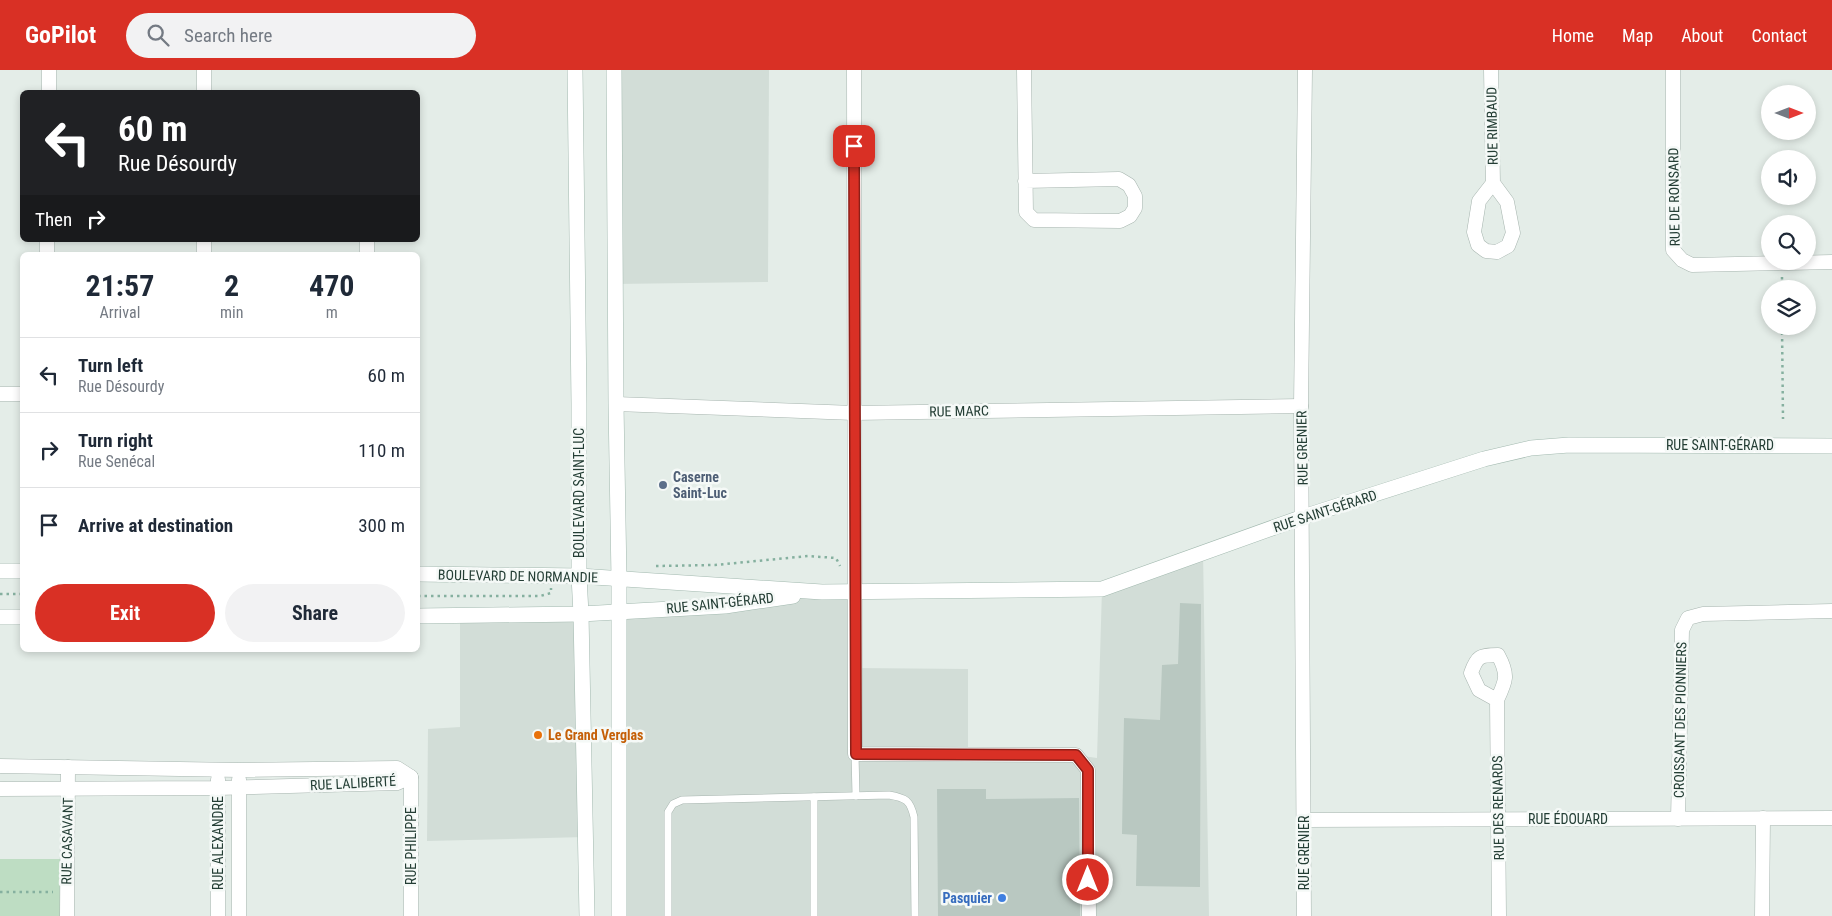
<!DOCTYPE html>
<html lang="en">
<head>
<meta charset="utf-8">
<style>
  :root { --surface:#fff; --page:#f2f2f3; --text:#1f2937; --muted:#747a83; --line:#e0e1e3; --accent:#d93025 }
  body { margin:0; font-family:"Roboto Condensed",sans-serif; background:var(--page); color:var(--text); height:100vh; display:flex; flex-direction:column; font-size:19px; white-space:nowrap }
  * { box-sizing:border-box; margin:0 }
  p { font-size:16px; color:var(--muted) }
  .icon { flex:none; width:28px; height:28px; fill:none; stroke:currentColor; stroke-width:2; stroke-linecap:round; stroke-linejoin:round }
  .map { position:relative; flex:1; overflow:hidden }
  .side { position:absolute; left:20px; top:182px; width:400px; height:400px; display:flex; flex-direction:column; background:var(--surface); border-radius:8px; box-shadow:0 2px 8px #0003 }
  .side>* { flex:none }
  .banner { position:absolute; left:20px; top:20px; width:400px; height:152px; border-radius:8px; box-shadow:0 2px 8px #0003; background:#202124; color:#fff; overflow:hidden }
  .needle { width:32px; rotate:90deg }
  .buttons { position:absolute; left:1761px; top:15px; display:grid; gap:10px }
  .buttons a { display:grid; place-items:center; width:55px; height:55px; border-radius:50%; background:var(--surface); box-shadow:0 2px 8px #0003; font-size:25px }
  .pin { position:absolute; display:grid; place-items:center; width:42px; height:42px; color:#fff; margin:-21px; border-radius:10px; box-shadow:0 2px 8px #0006 }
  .me { position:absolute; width:55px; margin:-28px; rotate:0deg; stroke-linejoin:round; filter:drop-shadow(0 0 4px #0008) }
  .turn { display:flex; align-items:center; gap:18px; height:105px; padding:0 15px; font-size:22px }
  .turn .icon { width:65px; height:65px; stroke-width:2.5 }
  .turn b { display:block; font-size:35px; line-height:42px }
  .then { display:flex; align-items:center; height:48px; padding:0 15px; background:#0003; gap:10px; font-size:19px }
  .eta { display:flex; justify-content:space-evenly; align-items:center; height:85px; text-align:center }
  .eta b { font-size:30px; font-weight:700; line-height:35px }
  .primary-button { display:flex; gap:10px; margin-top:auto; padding:10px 15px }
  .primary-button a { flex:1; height:58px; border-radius:30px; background:var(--accent); color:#fff; font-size:20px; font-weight:700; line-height:58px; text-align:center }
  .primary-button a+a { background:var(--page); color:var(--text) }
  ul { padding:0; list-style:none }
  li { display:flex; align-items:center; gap:15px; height:75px; padding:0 15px; border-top:1px solid var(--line) }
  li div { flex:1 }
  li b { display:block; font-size:19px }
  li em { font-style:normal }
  header { display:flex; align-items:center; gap:30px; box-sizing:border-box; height:70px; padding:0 25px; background:var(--accent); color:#fff }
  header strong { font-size:24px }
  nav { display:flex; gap:28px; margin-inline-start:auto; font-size:18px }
  .search { width:350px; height:45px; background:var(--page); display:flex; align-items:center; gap:12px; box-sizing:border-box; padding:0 18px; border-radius:28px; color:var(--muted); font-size:19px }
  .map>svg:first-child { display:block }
  .built { fill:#d2ddd7 }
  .green { fill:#beddc3 }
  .building { fill:#b9c8c1 }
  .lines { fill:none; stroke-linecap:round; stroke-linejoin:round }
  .lane-casing { stroke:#a7b5af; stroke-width:8 }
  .street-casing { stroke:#a7b5af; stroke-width:15 }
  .secondary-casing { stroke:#a2b9af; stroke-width:16 }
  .path { stroke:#85b09f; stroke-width:2.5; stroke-dasharray:2.5 4; stroke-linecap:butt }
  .lane { stroke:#fff; stroke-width:7 }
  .street { stroke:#fff; stroke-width:14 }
  .secondary { stroke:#fff; stroke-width:15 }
  .route-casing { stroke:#8d1f18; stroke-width:12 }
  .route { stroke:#d93025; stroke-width:9 }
  .service-dot { fill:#5c6f8a; stroke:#f5f9f7; stroke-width:2 }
  .food-dot { fill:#e8710a; stroke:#f5f9f7; stroke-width:2 }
  .shop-dot { fill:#3f7fe0; stroke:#f5f9f7; stroke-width:2 }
  .labels { text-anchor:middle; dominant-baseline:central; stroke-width:5; stroke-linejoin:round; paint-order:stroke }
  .street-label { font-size:14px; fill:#243e35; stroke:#f5f9f7 }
  .service-label { font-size:14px; font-weight:bold; fill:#4e5e75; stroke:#f5f9f7; text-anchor:start }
  .food-label { font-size:14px; font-weight:bold; fill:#c56008; stroke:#f5f9f7; text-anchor:start }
  .shop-label { font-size:14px; font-weight:bold; fill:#366cbe; stroke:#f5f9f7; text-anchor:end }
</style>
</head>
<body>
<header>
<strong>GoPilot</strong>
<div class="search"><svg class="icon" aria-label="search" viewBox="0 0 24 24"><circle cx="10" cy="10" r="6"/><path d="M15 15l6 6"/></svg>Search here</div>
<nav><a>Home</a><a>Map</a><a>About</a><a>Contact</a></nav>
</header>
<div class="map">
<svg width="1832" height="846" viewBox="0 0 1832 846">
  <rect width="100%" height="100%" fill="#e4ede8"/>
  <!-- built -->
  <g class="built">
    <path d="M 614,0 L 769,0 L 768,212 L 615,214 Z"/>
    <path d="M 1203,481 L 1209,846 L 619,846 L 618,542 L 855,522 L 855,598 L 968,599 L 968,685 L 1076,685 L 1097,688 L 1102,519 Z"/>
    <path d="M 581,544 L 585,767 L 427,771 L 428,659 L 460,657 L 460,546 Z"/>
  </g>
  <!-- green -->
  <rect class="green" x="0" y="789" width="66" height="57"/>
  <!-- building -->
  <g class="building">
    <path d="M 1180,533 L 1201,534 L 1200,817 L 1136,816 L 1137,765 L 1122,764 L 1124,648 L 1160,650 L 1162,595 L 1178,594 Z"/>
    <path d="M 937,719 L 986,719 L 986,729 L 1079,728 L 1080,846 L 938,846 Z"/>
  </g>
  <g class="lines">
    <defs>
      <g id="lane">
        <path d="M 855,684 L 856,726"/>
        <path d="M 814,727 L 814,846"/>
        <path d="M 668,846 L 668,742 L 673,734 L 682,730 L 889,725 C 906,728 910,730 914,747 L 915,846"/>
      </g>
      <g id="street">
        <path d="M 204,0 L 204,22"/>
        <path d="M 854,0 L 855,684 L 1076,685 L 1088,700 L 1089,846"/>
        <path d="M 1024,0 L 1026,142 L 1034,150 L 1120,151 L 1130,146 L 1135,138 L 1135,126 L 1129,115 L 1119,109 L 1025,111"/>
        <path d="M 1491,0 L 1493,113 L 1507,132 L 1513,163 L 1508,176 L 1497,182 L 1486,181 L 1478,175 L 1474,162 L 1479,131 L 1493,113"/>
        <path d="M 1673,0 L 1673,180 L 1682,190 L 1692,195 L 1832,192"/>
        <path d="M 49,22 L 49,0"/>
        <path d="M 204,170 L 204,185"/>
        <path d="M 47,185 L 47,170"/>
        <path d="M 367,185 L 367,170"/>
        <path d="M 0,324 L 22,324"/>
        <path d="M 616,334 L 854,343 L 1301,336"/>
        <path d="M 1497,630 L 1479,620 L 1471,603 C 1477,586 1480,585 1498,585 C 1509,605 1506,611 1497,630 L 1499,846"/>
        <path d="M 0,696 L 239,700 L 397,698 L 411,707 L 397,713 L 218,718 L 0,719"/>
        <path d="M 239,709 L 239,846"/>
        <path d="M 1678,749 L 1682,560 L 1688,548 L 1703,544 L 1832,541"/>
        <path d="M 1304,750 L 1832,748"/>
        <path d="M 67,846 L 68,697"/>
        <path d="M 218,846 L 218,709"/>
        <path d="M 411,846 L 411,707"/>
        <path d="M 1304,846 L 1301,336 L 1305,0"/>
        <path d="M 1762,846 L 1763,748"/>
      </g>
      <g id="secondary">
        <path d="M 575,0 L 579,333 L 579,506 L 581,544 L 587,846"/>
        <path d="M 614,0 L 616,334 L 619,509 L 619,846"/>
        <path d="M 0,501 L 22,501"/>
        <path d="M 418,504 L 579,506 L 822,522 L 1102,519 L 1303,447 L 1484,389 L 1531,378 L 1569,375 L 1832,376"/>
        <path d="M 418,546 L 581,544 L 725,536 L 793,526"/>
        <path d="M 0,547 L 22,547"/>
      </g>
    </defs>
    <!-- lane casing -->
    <use href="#lane" class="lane-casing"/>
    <!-- street casing -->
    <use href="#street" class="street-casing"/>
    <!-- secondary casing -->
    <use href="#secondary" class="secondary-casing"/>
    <!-- path -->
    <g class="path">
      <path d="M 1782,207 L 1782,219"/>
      <path d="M 1782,256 L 1783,349"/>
      <path d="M 656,496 L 715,495 L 808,486 L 836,488 L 840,496"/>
      <path d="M 0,524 L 22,524"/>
      <path d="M 418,526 L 540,526 L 551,523 L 551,518"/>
      <path d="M 0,822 L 53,822"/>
    </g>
    <!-- lane -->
    <use href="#lane" class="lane"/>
    <!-- street -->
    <use href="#street" class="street"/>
    <!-- secondary -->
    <use href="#secondary" class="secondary"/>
  </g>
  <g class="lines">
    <defs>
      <path id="route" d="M 854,76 L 856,684 L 1076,685 L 1088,700 L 1088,810"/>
    </defs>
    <!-- route casing -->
    <use href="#route" class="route-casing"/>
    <!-- route -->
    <use href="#route" class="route"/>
  </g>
  <!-- markers -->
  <circle class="service-dot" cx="663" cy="415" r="5"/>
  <circle class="food-dot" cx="538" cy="665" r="5"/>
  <circle class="shop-dot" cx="1002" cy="828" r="5"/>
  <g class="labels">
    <!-- street labels -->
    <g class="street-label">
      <text transform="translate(1492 56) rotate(-91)">RUE RIMBAUD</text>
      <text transform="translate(1674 127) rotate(-91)">RUE DE RONSARD</text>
      <text transform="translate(959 341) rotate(-1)">RUE MARC</text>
      <text x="1720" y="375">RUE SAINT-GÉRARD</text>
      <text transform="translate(1302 378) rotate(-91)">RUE GRENIER</text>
      <text transform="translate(579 423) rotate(-90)">BOULEVARD SAINT-LUC</text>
      <text transform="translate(1325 441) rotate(-18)">RUE SAINT-GÉRARD</text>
      <text transform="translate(518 506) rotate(1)">BOULEVARD DE NORMANDIE</text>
      <text transform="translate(720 533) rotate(-6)">RUE SAINT-GÉRARD</text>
      <text transform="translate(1680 650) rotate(-89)">CROISSANT DES PIONNIERS</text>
      <text transform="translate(353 713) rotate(-3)">RUE LALIBERTÉ</text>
      <text transform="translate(1498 738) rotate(-91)">RUE DES RENARDS</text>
      <text x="1568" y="749">RUE ÉDOUARD</text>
      <text transform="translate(67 771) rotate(-89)">RUE CASAVANT</text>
      <text transform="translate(218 773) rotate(-90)">RUE ALEXANDRE</text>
      <text transform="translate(411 776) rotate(-90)">RUE PHILIPPE</text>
      <text transform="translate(1304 783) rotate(-90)">RUE GRENIER</text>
    </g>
    <!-- service labels -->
    <g class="service-label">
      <text x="673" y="407">Caserne<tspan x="673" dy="16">Saint-Luc</tspan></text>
    </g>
    <!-- food labels -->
    <g class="food-label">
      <text x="548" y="665">Le Grand Verglas</text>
    </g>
    <!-- shop labels -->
    <g class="shop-label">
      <text x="992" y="828">Pasquier</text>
    </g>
  </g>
</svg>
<div class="buttons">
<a><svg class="needle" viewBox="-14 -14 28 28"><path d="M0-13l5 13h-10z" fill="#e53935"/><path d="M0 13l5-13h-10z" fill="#747a83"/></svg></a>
<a><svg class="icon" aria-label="sound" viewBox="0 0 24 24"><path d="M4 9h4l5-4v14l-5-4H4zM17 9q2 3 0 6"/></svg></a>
<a><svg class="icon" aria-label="search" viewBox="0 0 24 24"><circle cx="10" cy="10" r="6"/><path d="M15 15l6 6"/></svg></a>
<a><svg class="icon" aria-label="layers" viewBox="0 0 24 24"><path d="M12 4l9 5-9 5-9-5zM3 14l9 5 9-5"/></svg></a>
</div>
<div class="pin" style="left:854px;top:76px;background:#d93025"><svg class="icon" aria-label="arrive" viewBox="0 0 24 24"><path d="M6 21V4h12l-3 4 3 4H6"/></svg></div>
<svg class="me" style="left:1088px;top:810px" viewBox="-20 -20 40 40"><circle r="17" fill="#d93025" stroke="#fff" stroke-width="3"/><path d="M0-11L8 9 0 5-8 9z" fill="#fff"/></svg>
<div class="banner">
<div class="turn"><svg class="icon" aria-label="left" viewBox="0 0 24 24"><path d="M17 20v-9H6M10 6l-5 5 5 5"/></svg><div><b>60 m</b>Rue Désourdy</div></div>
<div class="then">Then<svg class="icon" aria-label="right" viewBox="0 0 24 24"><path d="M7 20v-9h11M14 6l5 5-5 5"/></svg></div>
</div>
<section class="side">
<div class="eta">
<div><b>21:57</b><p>Arrival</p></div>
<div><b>2</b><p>min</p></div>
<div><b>470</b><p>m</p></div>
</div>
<ul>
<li><svg class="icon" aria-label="left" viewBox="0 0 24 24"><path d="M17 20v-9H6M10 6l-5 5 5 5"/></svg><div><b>Turn left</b><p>Rue Désourdy</p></div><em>60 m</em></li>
<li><svg class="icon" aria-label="right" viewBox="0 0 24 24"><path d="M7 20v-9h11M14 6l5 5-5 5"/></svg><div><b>Turn right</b><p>Rue Senécal</p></div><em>110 m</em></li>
<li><svg class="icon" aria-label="arrive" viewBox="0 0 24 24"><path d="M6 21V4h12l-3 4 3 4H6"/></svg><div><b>Arrive at destination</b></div><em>300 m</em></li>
</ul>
<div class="primary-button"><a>Exit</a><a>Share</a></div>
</section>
</div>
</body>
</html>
